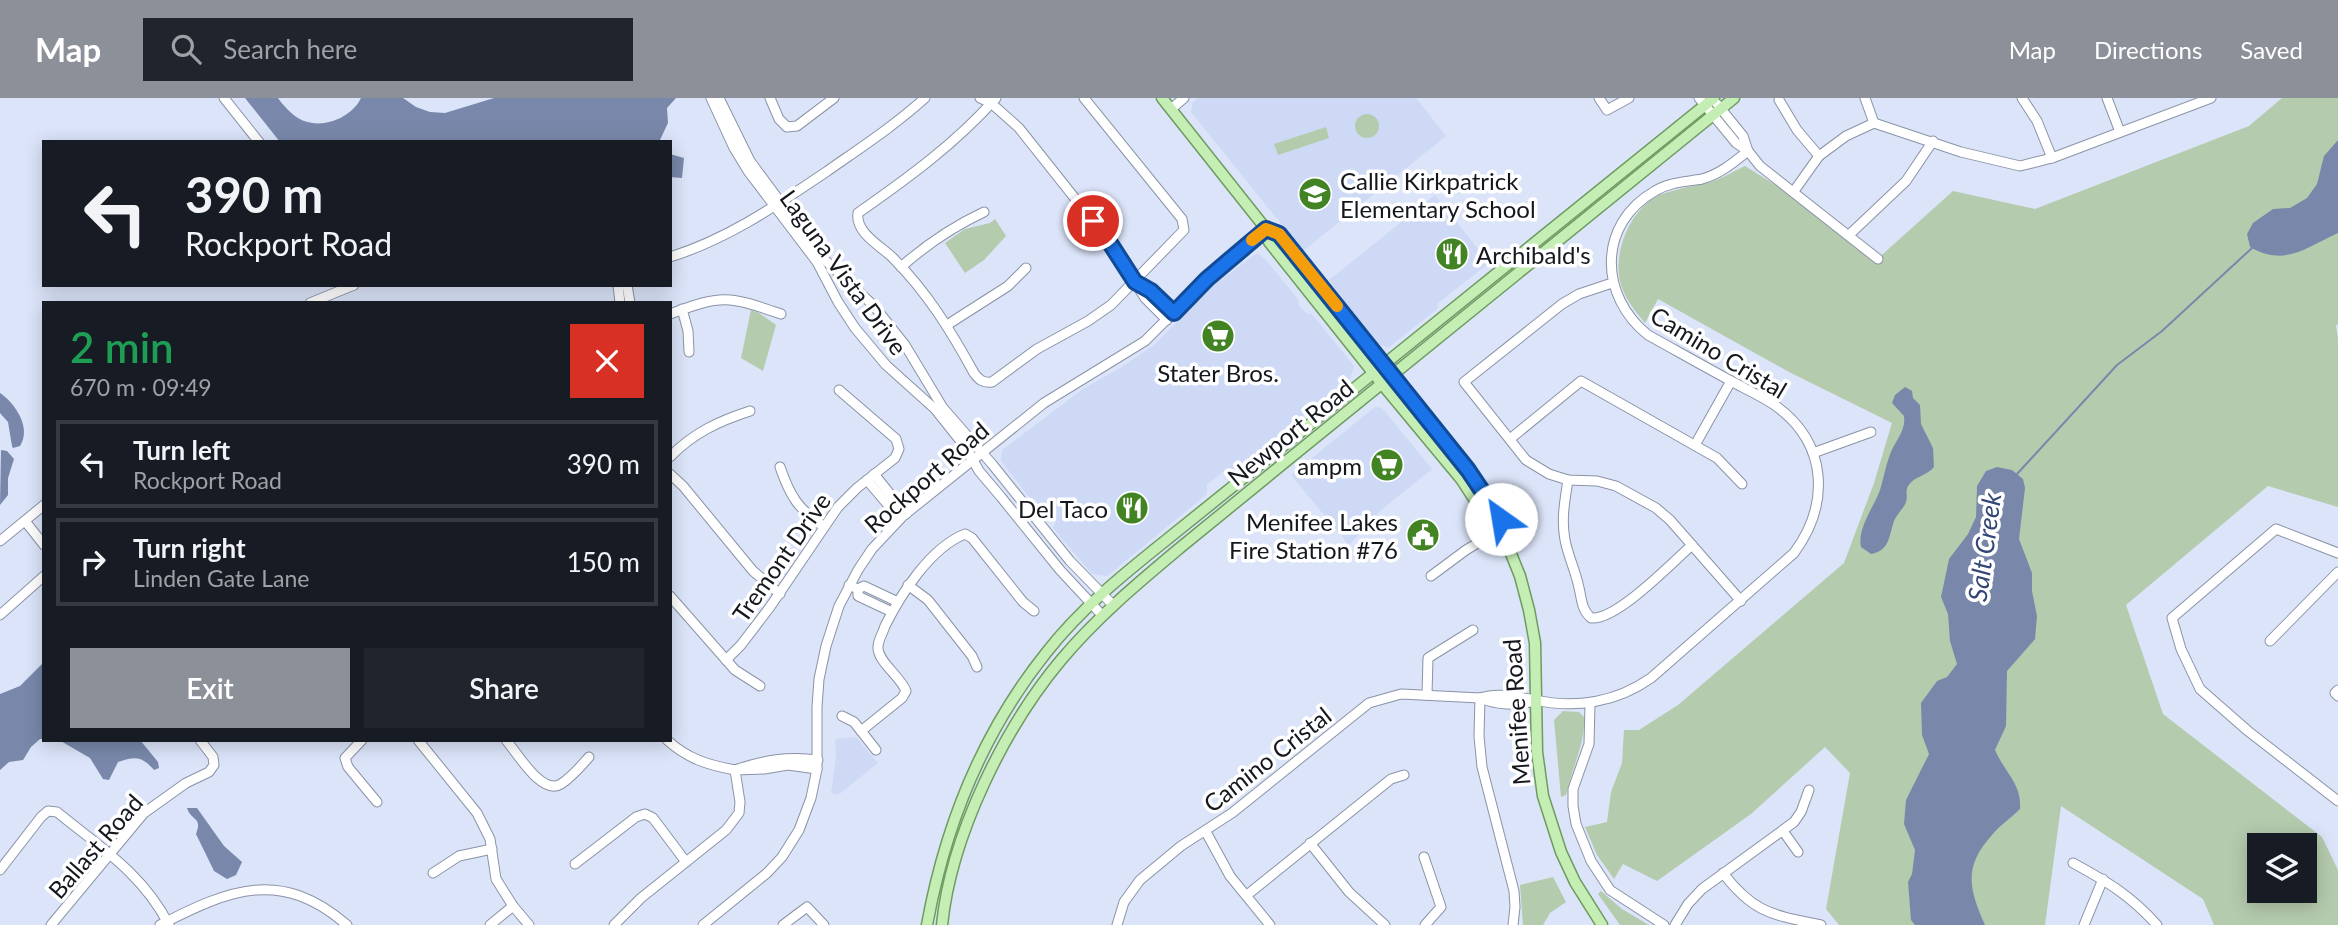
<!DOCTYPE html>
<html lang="en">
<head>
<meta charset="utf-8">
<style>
  :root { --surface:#171b24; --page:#20242c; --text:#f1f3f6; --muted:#9ea1a6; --line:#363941; --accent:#8c9099 }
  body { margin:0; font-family:Lato,sans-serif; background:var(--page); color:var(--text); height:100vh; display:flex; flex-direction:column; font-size:26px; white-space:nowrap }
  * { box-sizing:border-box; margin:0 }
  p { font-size:23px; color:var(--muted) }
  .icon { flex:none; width:38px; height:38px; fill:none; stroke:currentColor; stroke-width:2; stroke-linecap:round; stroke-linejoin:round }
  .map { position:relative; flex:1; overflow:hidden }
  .drawer { position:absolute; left:42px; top:203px; width:630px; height:441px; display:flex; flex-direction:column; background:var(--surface); border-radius:0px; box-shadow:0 4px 18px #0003 }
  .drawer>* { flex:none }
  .top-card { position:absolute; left:42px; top:42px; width:630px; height:147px; border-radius:0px; box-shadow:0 4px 18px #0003; background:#171b24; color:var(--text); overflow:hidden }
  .fabs { position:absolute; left:2247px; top:735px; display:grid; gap:14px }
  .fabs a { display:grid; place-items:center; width:70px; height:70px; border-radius:0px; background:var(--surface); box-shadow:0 4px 18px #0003; font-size:35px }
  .pin { position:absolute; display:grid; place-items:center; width:60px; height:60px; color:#fff; margin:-30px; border:4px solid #fff; border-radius:50%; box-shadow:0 2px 7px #0007 }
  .me { position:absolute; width:77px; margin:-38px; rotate:328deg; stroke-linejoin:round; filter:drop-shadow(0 0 5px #0008) }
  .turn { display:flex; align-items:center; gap:24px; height:147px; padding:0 28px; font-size:32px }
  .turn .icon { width:91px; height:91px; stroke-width:2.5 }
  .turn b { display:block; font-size:49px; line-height:60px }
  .round { display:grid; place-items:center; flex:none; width:74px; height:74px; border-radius:0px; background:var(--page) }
  .headline { display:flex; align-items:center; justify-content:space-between; height:119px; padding:0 28px }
  h1 { font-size:42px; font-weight:600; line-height:52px; color:#1e9e55 }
  .cta { display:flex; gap:14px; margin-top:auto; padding:14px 28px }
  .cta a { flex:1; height:80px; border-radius:0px; background:var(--accent); color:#fff; font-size:28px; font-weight:600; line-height:80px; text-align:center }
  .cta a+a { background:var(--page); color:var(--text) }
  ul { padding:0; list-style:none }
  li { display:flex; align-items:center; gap:21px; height:88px; margin:0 14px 10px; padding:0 14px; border:4px solid var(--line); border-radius:0px }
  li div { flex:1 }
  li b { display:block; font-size:26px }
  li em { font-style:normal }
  header { display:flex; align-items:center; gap:42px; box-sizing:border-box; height:98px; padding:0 35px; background:var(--accent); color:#fff }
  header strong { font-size:33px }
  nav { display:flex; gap:38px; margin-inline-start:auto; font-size:24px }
  .search { width:490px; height:63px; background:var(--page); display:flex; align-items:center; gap:18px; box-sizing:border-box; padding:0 24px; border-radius:0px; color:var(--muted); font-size:26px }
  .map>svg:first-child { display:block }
  .built { fill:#cdd9f5 }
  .green { fill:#b5cbae; fill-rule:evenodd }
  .water { fill:#7988aa }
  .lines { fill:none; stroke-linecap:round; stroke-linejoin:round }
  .stream { stroke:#7988aa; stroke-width:2 }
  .minor-casing { stroke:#8a93a6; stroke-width:11 }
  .major-casing { stroke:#6e9b60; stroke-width:13 }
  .minor { stroke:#fff; stroke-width:9 }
  .major { stroke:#c5eeb5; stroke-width:10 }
  .route-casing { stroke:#114b97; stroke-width:18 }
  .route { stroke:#1a73e8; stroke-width:12 }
  .slow { stroke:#f59e0b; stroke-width:12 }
  .labels { text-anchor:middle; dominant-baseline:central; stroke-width:7; stroke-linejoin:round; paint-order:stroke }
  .poi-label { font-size:24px; fill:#14171e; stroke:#fff; text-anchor:end }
  .street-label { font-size:24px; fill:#14171e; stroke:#fff }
  .water-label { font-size:26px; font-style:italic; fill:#334676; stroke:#fff }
</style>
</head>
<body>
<header>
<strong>Map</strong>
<div class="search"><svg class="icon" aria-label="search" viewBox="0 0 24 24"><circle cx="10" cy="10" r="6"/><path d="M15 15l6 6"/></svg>Search here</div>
<nav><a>Map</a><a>Directions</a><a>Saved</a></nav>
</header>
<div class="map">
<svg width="2338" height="827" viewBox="0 0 2338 827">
  <rect width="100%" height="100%" fill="#dbe4f9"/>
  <!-- built -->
  <g class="built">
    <path d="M 1198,0 L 1416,0 L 1446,38 L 1303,153 L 1191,14 L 1193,4 Z"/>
    <path d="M 1435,97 L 1489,165 L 1438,205 L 1437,211 L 1389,249 L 1377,247 L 1329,182 Z"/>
    <path d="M 1257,155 L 1265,161 L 1298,201 L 1299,208 L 1307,216 L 1311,215 L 1354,268 L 1351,279 L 1234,374 L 1224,373 L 1207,387 L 1207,396 L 1107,478 L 1092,476 L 1053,430 L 1056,423 L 1050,413 L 1040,413 L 1001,363 L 1002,352 L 1083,291 L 1122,269 L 1155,246 L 1215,186 Z"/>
    <path d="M 1375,309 L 1382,310 L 1432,371 L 1381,412 L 1349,447 L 1291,377 Z"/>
    <path d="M 856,639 L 878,665 L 838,697 L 831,695 L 836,659 L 835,641 Z"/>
  </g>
  <!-- green -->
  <g class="green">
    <path d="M 2282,0 L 2338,0 L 2338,226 L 2336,228 L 2338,240 L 2338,409 L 2268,388 L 2126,507 L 2163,616 L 2322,739 L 2338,772 L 2338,827 L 2214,827 L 2203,801 L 2061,708 L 2045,827 L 1839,827 L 1826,811 L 1850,675 L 1825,649 L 1751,716 L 1657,783 L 1623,766 L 1614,781 L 1597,757 L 1585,729 L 1607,724 L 1611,694 L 1622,665 L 1624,632 L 1639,632 L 1678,607 L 1844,465 L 1874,385 L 1892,325 L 1789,274 L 1658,201 L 1645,225 C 1635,213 1623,198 1620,183 C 1614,155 1627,122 1648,104 C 1662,92 1693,89 1711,84 C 1723,80 1734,73 1745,68 L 1799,102 L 1874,164 L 1953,93 L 2035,111 L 2249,28 ZM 2259,747 L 2305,747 L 2305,793 L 2259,793 Z"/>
    <circle cx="1367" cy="28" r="12"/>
    <path d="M 1326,29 L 1329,40 L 1278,57 L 1274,46 Z"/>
    <path d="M 995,121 L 1006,138 L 984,162 L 965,175 L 945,145 L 965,131 L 990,125 Z"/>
    <path d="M 751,212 L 759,215 L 776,227 L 763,273 L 741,260 Z"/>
    <path d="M 1563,613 L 1579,614 L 1584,619 C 1585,647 1572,670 1566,697 L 1561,699 L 1554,622 Z"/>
    <path d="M 1553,779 L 1566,804 L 1550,815 L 1543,827 L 1523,827 L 1520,787 Z"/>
    <path d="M 1601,793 L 1622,811 L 1649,827 L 1620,827 L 1598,796 Z"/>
  </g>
  <!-- water -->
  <g class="water">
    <path d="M 245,0 L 278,0 C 283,7 290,15 298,20 C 319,33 351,21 361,0 L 403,0 L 416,9 L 430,14 L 445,15 L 494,0 L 676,0 L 667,10 L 668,25 L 659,44 L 280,44 Z"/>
    <path d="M 2338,42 L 2338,135 C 2305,150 2285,169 2250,149 L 2247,136 L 2253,125 L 2273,111 L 2290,110 L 2307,100 L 2317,86 L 2324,58 Z"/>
    <path d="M 670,56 L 684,60 L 682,80 L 670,79 Z"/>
    <path d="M 1905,289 L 1912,293 L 1913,300 L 1920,307 L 1921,326 L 1933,350 L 1934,369 C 1927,378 1914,378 1908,388 C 1905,393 1908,398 1906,404 C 1904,410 1897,416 1894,423 C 1889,437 1890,453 1871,456 L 1861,449 C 1857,430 1874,409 1880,392 C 1884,379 1886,366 1891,354 C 1896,342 1906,333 1904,318 L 1892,305 L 1895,297 Z"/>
    <path d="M 0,295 C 15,305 32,330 20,348 L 13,350 L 12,348 L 8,324 L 0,315 Z"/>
    <path d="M 1,352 L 7,353 L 14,361 L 8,380 L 8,397 L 0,407 Z"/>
    <path d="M 1997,369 L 2012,372 L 2023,381 L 2025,390 L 2019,441 L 2032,475 L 2032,493 L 2037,518 L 2035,541 L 2007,573 L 2006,628 L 1995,652 C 2005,675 2022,686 2020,711 C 2011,720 2000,727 1992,737 C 1963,769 1969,791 1985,827 L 1915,827 L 1911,822 L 1908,784 L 1912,776 L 1915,752 L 1904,726 L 1906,702 L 1929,656 L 1922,637 L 1921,605 L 1937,583 L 1947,579 L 1957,566 L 1950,543 L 1948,516 L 1941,499 L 1949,461 L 1968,436 L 1976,419 L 1977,388 L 1986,373 Z"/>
    <path d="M 44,564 L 44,641 L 40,641 L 31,649 L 23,662 L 9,664 L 0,672 L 0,596 L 20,588 Z"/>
    <path d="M 59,642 L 140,642 L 158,664 L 159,670 L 154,672 C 142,658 135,658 118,664 L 109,682 L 103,681 L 90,660 Z"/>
    <path d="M 187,710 L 197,710 L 224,748 L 242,764 L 236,777 L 227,781 L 214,773 L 196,736 C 203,719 191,723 187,710 Z"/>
  </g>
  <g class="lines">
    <!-- stream -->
    <path class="stream" d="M 2017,376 L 2117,267 L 2162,233 L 2252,150"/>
    <defs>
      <g id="minor">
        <path d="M 224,0 L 259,44"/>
        <path d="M 711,0 L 734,50 L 748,73 L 817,164 L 838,204 L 855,230 L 886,267 L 935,311 L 967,351 L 979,373 L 1001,399 L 1060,472 L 1101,516"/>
        <path d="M 719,0 L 750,63 L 807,140 L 826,163 L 874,208 L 905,247 L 943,310 L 992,366 L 1070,463 L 1112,506"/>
        <path d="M 770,0 L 779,21 L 787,29 L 797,28 L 834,0"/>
        <path d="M 980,0 L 991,5 L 1019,30 L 1108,142 L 1145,200 L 1167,222"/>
        <path d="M 996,0 C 955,46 908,80 858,115 C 855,135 881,148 893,160 C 927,194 951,233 974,275 C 979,282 983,285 992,284 L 1037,251 L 1088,223 L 1111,207 L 1184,132 L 1182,121 L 1084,0"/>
        <path d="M 1599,0 L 1607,12 L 1629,0"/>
        <path d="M 1699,0 L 1736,45 L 1748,53 L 1760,68 L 1878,161"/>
        <path d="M 1865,0 L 1874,25"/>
        <path d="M 2022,0 L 2037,23 L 2052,60"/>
        <path d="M 2107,0 L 2120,34"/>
        <path d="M 1779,2 L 1797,32 L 1819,58"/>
        <path d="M 1717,6 L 1743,38 L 1748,53"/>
        <path d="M 1171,11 L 1184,0"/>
        <path d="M 1794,93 L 1819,58 L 1846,38 L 1874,25 L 1961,54 L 2020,68 L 2052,60 L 2211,0"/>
        <path d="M 1849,137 L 1906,83 L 1933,43"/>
        <path d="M 670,159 C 728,141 777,107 826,74 C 860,50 894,28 925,0"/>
        <path d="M 901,169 C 926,147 954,128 984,114"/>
        <path d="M 1137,185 L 1151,193 L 1174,215"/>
        <path d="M 1612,185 L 1579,196 L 1562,206 L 1464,284 L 1526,362 L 1549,376 L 1568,382 L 1597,383 L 1616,388 L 1656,410 L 1670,422 L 1741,503"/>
        <path d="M 618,187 L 620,205"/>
        <path d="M 627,187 L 630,205"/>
        <path d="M 310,205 L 354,187"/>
        <path d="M 682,211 L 688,233 L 689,254"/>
        <path d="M 670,216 C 723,196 728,198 781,216"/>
        <path d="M 947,227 L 1008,188 L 1026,170"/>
        <path d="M 1510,341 L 1581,283 L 1717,360 L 1742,386"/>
        <path d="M 1695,347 L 1731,283"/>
        <path d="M 1813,355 L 1871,334"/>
        <path d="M 670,359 C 693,335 719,323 750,313"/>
        <path d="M 780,369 C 790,398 798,411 823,428"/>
        <path d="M 670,376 L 683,388 L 753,473 L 780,496"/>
        <path d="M 874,376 L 906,416"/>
        <path d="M 867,382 L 900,421"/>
        <path d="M 1568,382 C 1565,402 1561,421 1565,442 C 1568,458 1576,474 1579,490 C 1582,501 1581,511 1591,520 C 1616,523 1672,465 1692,447"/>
        <path d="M 25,423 L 44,447"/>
        <path d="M 0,443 L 44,407"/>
        <path d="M 2338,455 L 2276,431 L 2172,520 L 2181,551 L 2200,591 L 2248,633 L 2338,703"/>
        <path d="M 1431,478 L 1466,452 L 1501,431"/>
        <path d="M 849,487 L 858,491 L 864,488 L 898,504"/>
        <path d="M 908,487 L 928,502 L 972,558 L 977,569"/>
        <path d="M 858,491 L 858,498 L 892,514"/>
        <path d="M 670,498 L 735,572 L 760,588"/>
        <path d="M 0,517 L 44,478"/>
        <path d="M 2270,543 L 2338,474"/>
        <path d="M 726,562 L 741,547 L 770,509 L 838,409 L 857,390 L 895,360 L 899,351 L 896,341 L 839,292"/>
        <path d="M 2338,592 L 2335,595 L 2338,598"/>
        <path d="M 1427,597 L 1428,560 L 1473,532"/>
        <path d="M 1480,600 C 1499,594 1517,599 1535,602 C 1576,611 1617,604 1651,580 L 1794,455 C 1830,406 1828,346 1776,308 C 1763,299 1747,292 1733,284 C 1705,269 1677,253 1648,237 C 1599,198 1597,126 1655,93 C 1669,84 1686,84 1702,81 C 1720,76 1733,65 1748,53"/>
        <path d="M 1480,600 L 1479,638 L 1482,669 L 1514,793 L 1515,809 L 1513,827"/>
        <path d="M 1590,606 L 1589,646 L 1573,691 L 1573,708 L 1576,726 L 1591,763 L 1610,792 L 1664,827"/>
        <path d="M 842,618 L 854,624 L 876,652"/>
        <path d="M 861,633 L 902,600 L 906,593 C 901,579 877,563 878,549 C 878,542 883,535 885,528 C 901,496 930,450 965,436 L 972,440 L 1023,504 L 1034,513"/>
        <path d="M 362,642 L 345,660 L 348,669 L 377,704"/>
        <path d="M 418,642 L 477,715 L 490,741 L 496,781 L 513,808 L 529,827"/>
        <path d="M 506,642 C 518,656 542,698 561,686 C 572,679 581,668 589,659"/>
        <path d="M 817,671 L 788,667 L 764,671 L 735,672 C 764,662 788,658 818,662"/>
        <path d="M 1783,733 L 1798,754"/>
        <path d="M 1206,734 L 1230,778 L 1270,827"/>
        <path d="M 1310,745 L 1349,794 L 1385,827"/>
        <path d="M 1424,759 L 1441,809 L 1425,827"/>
        <path d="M 2073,765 C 2108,784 2131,798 2157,827"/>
        <path d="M 575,766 L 636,719 L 645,716 L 653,720 L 686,764"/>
        <path d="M 0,772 L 41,719 L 48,713 L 57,714 C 100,749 143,776 169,827"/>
        <path d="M 433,775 L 459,758 L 492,751"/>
        <path d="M 1723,775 C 1754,816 1774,817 1821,827"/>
        <path d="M 1247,797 L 1391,681 L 1404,677"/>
        <path d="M 51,827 L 144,715 L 186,685 L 209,674 L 214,667 L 213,659 L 200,642"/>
        <path d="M 160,827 C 230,791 281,770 347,827"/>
        <path d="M 490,827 L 513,808"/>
        <path d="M 614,827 L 641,800 L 726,732 L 739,715 L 740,704 L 735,672 C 708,667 688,661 667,642"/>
        <path d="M 703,827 L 767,775 L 782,759 L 799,732 L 811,700 L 817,671 L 817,609 L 819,581 L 826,548 L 839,508 L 858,472 L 872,451 L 903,418 L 1044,305 L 1145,243 L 1207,181 L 1266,131"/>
        <path d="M 783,827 L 807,809 L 824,827"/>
        <path d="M 1117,827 L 1124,804 L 1140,782 L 1181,748 L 1232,715 L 1369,605 L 1401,596 L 1480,600 C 1497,607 1517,608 1534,603"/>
        <path d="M 1675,827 L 1688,806 L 1702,791 L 1794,724 L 1801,714 L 1809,692"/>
        <path d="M 2084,827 L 2103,781"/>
      </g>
      <g id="major">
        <path d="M 1162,0 L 1266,131 L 1269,144 L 1382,286 L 1461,381 L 1491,427 L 1501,431"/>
        <path d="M 1266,131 L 1279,136 L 1468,372 L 1501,420 L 1501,431 L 1520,478 L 1529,512 L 1535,545 L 1537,654 L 1543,698 L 1561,754 L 1575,784 L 1602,827"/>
        <path d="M 927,827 C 945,728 982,635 1046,555 C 1081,510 1125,475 1170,439 C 1211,406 1252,373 1293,340 C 1434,227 1574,113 1714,0"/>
        <path d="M 942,827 C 951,738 1004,630 1061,562 C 1097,519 1138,485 1181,449 C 1219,418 1257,387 1295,356 C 1441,237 1588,119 1734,0"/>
      </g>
    </defs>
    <!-- minor casing -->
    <use href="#minor" class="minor-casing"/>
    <!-- major casing -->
    <use href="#major" class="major-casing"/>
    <!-- minor -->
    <use href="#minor" class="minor"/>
    <!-- major -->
    <use href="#major" class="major"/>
  </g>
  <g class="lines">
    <defs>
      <path id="route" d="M 1093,123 L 1108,142 L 1135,184 L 1151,193 L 1174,215 L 1207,181 L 1266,131 L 1279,136 L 1468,372 L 1501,421"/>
    </defs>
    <!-- route casing -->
    <use href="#route" class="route-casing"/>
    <!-- route -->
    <use href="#route" class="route"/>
    <!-- slow -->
    <path class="slow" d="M 1252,142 L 1266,131 L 1279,136 L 1337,208"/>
  </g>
  <!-- icons -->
  <defs>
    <symbol id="school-disc" viewBox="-11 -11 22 22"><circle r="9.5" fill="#428324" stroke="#fff"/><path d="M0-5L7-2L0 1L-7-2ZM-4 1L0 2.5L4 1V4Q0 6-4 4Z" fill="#fff"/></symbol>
    <symbol id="restaurant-disc" viewBox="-11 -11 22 22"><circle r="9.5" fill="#428324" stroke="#fff"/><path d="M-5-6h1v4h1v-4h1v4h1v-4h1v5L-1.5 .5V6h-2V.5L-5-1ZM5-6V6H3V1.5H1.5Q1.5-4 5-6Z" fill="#fff"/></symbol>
    <symbol id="supermarket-disc" viewBox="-11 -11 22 22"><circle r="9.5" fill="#428324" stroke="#fff"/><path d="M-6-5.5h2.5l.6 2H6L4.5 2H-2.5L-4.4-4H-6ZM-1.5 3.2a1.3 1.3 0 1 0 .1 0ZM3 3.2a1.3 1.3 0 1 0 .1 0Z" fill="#fff"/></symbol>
    <symbol id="civic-disc" viewBox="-11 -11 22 22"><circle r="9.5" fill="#428324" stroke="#fff"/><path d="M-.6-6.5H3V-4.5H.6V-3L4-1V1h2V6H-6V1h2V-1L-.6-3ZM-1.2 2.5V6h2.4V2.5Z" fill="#fff"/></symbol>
  </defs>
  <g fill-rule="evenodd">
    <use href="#school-disc" x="1296" y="77" width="38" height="38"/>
    <use href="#restaurant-disc" x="1433" y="137" width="38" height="38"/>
    <use href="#supermarket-disc" x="1199" y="219" width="38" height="38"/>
    <use href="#supermarket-disc" x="1368" y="348" width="38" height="38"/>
    <use href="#restaurant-disc" x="1113" y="391" width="38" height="38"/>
    <use href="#civic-disc" x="1404" y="418" width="38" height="38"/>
  </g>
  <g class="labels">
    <!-- poi labels -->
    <g class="poi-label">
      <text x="1340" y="82" text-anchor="start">Callie Kirkpatrick<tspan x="1340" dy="28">Elementary School</tspan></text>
      <text x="1476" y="156" text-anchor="start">Archibald's</text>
      <text x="1218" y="274" text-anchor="middle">Stater Bros.</text>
      <text x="1362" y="367">ampm</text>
      <text x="1108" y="410">Del Taco</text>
      <text x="1398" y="423">Menifee Lakes<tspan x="1398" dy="28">Fire Station #76</tspan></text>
    </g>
    <!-- street labels -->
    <g class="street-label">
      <text transform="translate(844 174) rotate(54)">Laguna Vista Drive</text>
      <text transform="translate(1719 254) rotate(31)">Camino Cristal</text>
      <text transform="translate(1290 334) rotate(-39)">Newport Road</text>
      <text transform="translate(926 379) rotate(-41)">Rockport Road</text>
      <text transform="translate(781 459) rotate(-55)">Tremont Drive</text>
      <text transform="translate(1516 614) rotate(-94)">Menifee Road</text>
      <text transform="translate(1267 661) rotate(-38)">Camino Cristal</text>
      <text transform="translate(95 748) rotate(-49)">Ballast Road</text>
    </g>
    <!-- water labels -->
    <g class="water-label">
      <text transform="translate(1984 449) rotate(-82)">Salt Creek</text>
    </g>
  </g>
</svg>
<div class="fabs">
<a><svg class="icon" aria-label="layers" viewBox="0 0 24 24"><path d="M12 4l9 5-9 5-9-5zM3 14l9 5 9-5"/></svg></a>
</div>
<div class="pin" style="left:1093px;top:123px;background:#d93025"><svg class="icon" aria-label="arrive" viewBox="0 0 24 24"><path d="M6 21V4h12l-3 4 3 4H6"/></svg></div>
<svg class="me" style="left:1501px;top:421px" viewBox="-20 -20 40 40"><circle r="19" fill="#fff"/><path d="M0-13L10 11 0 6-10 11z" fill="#1a73e8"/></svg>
<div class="top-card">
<div class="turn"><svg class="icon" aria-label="left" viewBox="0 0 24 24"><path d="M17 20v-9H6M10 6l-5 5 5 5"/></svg><div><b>390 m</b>Rockport Road</div></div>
</div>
<section class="drawer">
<div class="headline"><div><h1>2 min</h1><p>670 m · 09:49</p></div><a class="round" style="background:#d93025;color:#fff"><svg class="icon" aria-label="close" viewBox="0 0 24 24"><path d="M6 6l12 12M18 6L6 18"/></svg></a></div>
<ul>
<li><svg class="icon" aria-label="left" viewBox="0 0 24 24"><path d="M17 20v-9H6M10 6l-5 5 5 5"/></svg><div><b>Turn left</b><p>Rockport Road</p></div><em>390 m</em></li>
<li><svg class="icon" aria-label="right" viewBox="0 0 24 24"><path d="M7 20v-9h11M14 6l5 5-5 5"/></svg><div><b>Turn right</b><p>Linden Gate Lane</p></div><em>150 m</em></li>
</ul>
<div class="cta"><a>Exit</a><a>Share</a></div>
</section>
</div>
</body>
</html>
